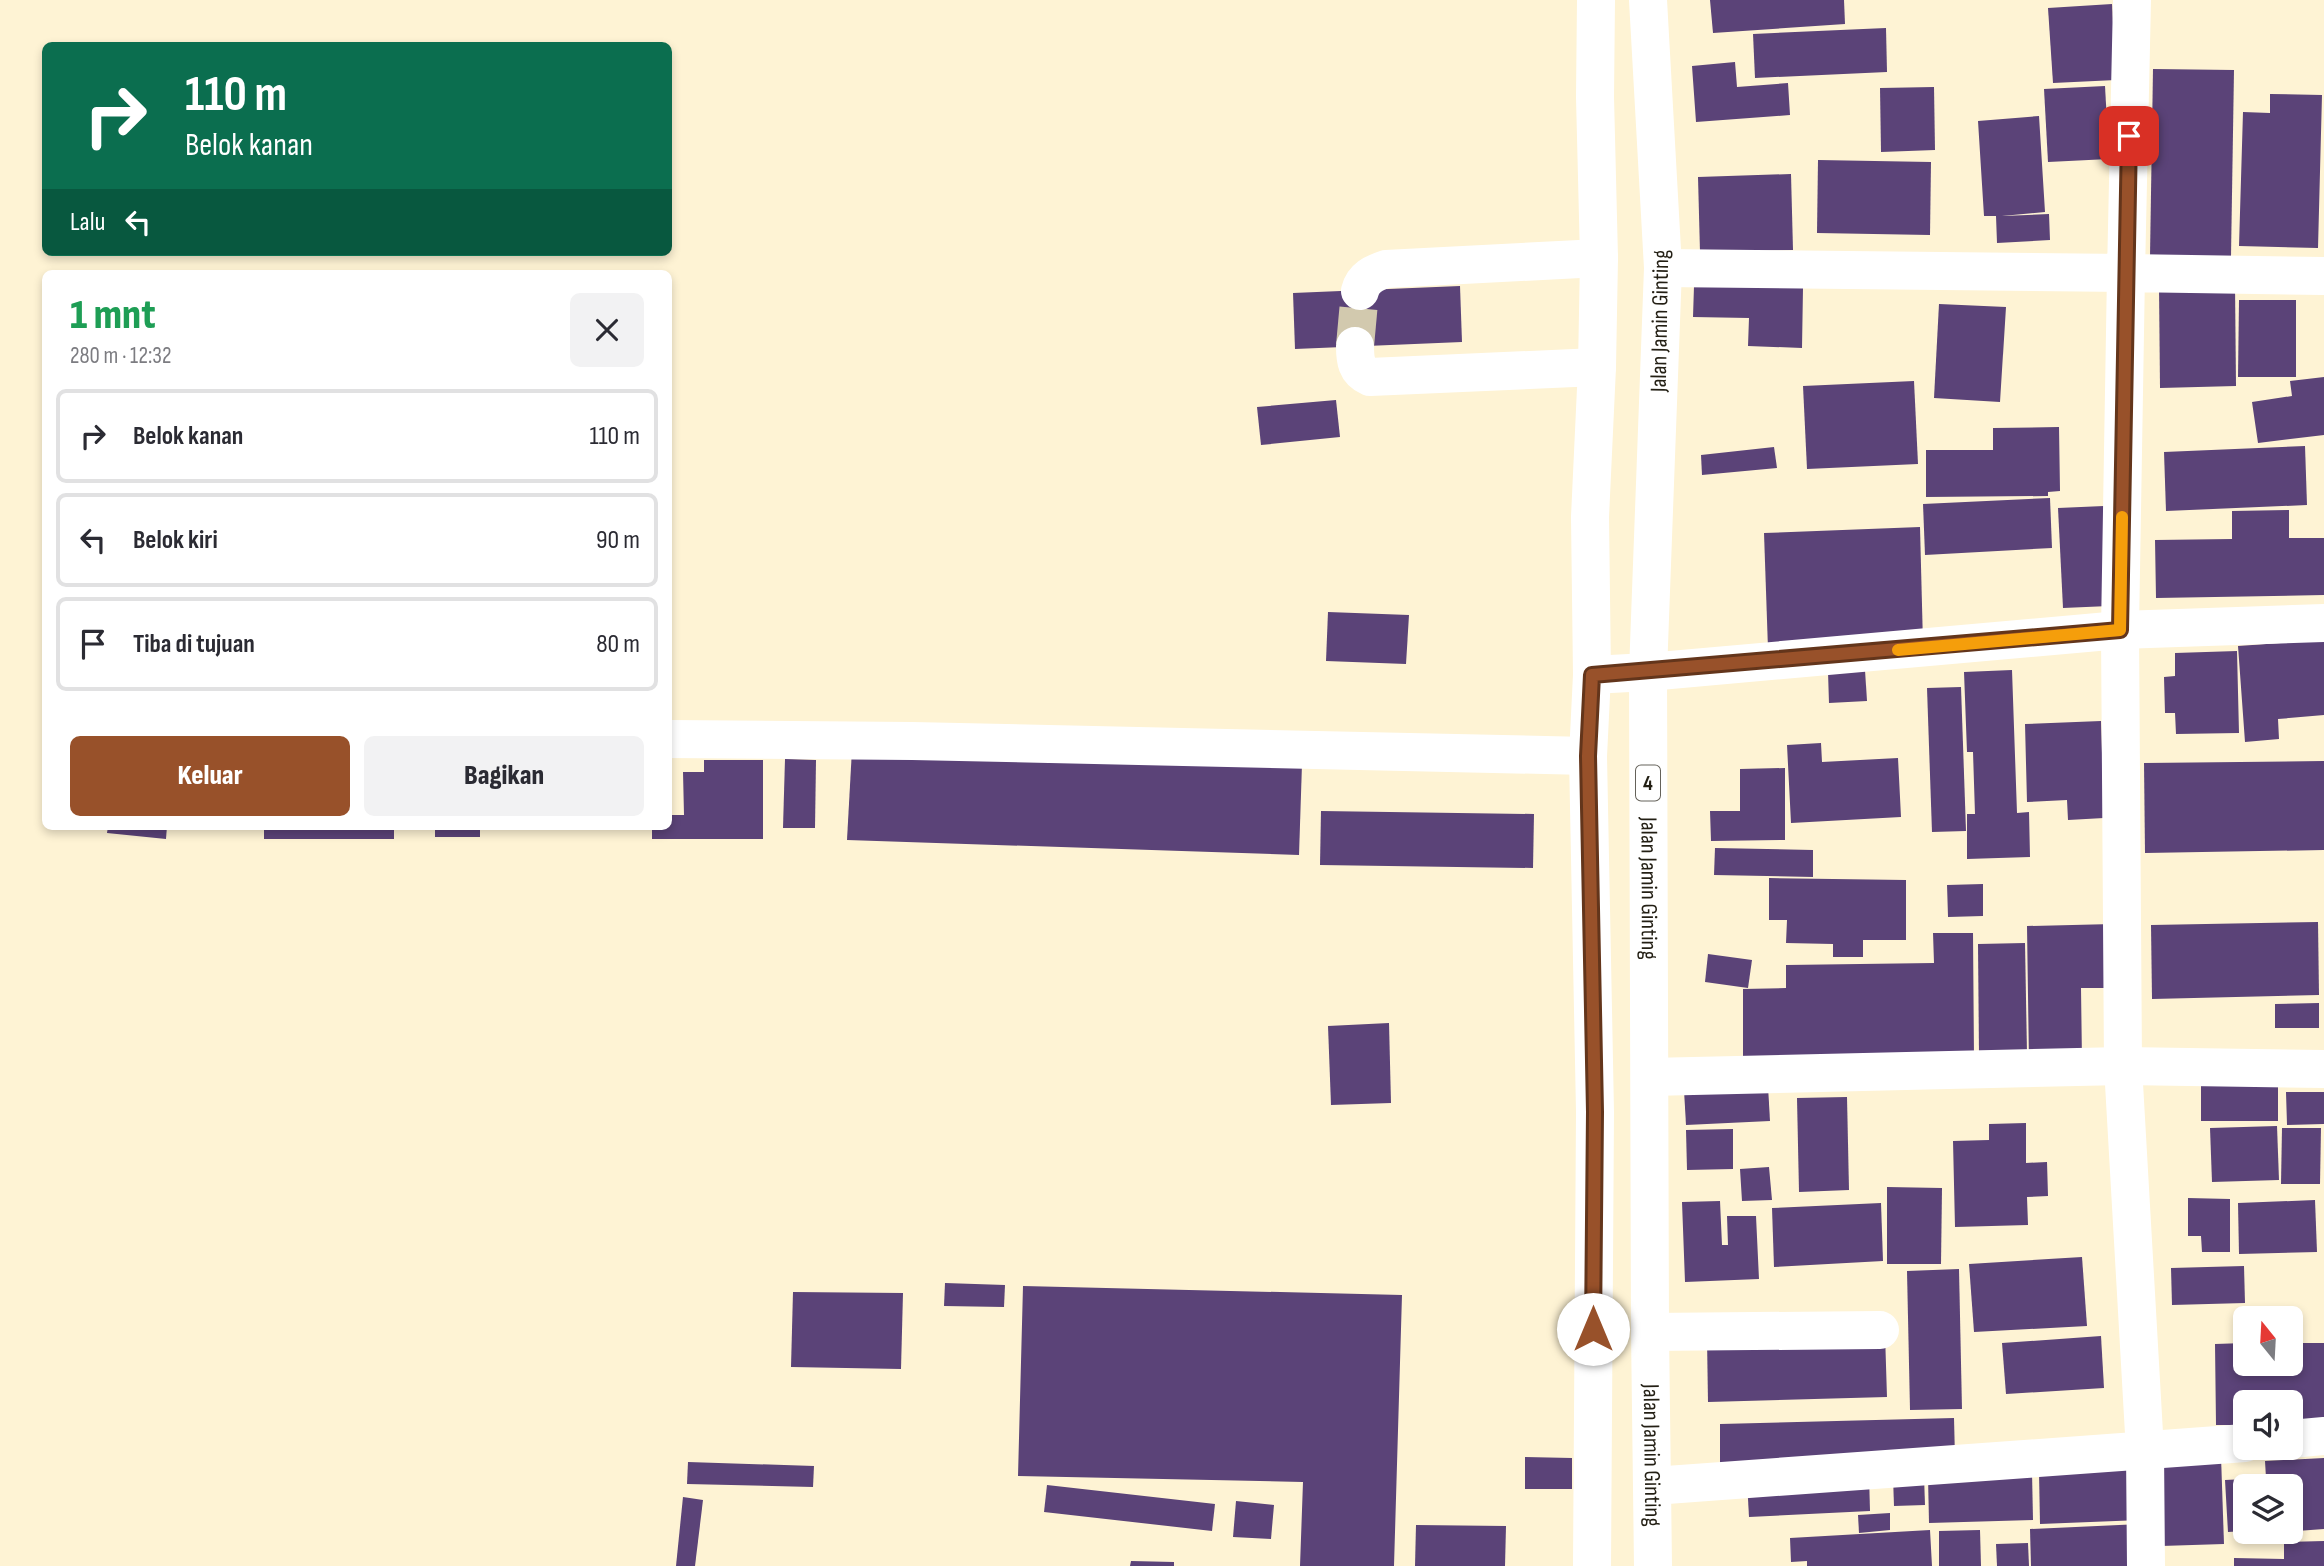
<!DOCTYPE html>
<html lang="id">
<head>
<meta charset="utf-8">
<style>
  :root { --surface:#fff; --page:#f2f2f3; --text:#2b2b33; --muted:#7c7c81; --line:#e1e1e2; --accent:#98512a }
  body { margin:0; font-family:"Sofia Sans Condensed",sans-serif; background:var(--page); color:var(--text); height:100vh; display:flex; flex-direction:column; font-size:26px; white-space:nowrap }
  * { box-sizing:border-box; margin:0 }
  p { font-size:23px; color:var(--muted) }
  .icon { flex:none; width:38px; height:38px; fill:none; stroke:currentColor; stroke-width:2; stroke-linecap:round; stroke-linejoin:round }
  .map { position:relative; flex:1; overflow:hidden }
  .details { position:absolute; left:42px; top:270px; width:630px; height:560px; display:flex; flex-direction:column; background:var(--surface); border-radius:10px; box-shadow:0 4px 10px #0003 }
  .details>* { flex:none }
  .banner { position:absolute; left:42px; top:42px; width:630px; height:214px; border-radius:10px; box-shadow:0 4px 10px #0003; background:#0b6e4f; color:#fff; overflow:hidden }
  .needle { width:46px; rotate:342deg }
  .fabs { position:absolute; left:2233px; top:1306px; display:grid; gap:14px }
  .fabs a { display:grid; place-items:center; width:70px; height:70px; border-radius:10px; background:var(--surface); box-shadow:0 4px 10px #0003; font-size:35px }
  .pin { position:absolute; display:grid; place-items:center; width:60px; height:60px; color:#fff; margin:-30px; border-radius:14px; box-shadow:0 4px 10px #0006 }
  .me { position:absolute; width:77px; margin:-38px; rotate:0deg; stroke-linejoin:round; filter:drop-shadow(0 0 5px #0008) }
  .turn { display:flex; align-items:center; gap:24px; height:147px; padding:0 28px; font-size:32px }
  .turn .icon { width:91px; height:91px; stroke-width:2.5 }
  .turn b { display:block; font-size:49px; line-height:60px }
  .then { display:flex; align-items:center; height:66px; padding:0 28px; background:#0003; gap:14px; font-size:26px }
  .round { display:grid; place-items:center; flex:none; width:74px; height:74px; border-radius:10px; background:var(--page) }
  .summary { display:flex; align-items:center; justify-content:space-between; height:119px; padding:0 28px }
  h1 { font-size:42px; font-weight:800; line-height:52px; color:#1e9e55 }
  .button { display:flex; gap:14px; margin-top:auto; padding:14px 28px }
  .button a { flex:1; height:80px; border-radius:10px; background:var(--accent); color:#fff; font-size:28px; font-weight:800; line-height:80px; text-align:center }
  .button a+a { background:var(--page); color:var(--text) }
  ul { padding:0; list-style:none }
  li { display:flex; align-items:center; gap:21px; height:94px; margin:0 14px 10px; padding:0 14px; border:4px solid var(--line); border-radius:10px }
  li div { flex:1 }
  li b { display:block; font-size:26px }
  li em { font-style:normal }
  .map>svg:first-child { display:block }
  .building { fill:#5b4378 }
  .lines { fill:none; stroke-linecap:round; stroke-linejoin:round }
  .minor-tunnel { stroke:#d2c9ae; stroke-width:38; stroke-dasharray:38 19; stroke-linecap:butt }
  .minor { stroke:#fff; stroke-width:38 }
  .highway { stroke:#fff; stroke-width:38 }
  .route-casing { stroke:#63351b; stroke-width:18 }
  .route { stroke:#98512a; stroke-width:12 }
  .slow { stroke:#f59e0b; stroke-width:12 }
  .labels { text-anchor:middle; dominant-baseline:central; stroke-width:7; stroke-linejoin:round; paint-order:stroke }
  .shield { fill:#fff; stroke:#65625a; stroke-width:2 }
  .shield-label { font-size:21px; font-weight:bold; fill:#231f14 }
  .street-label { font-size:23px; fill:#231f14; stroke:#fff }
</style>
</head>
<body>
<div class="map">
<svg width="2324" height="1566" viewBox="0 0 2324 1566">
  <rect width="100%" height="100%" fill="#fef3d4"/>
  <!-- building -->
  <g class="building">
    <path d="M 1710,0 L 1844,0 L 1845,24 L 1713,33 Z"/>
    <path d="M 2112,4 L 2116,80 L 2053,83 L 2048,8 Z"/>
    <path d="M 1886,28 L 1887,72 L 1755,78 L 1753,34 Z"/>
    <path d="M 1735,62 L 1737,87 L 1788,83 L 1790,115 L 1696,122 L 1692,66 Z"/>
    <path d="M 2153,69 L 2234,70 L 2231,256 L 2150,256 Z"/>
    <path d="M 2105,86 L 2109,159 L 2048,162 L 2044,89 Z"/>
    <path d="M 1934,87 L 1935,150 L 1881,152 L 1880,88 Z"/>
    <path d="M 2270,94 L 2322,95 L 2318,248 L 2239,246 L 2243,112 L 2270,113 Z"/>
    <path d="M 2039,116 L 2045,212 L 2002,216 L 2049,214 L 2050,240 L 1997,243 L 1996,216 L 1984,216 L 1978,121 Z"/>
    <path d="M 1818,160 L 1931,162 L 1930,235 L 1817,233 Z"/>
    <path d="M 1791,174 L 1793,250 L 1700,252 L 1698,177 Z"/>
    <path d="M 2235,285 L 2236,386 L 2160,388 L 2159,286 Z"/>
    <path d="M 1460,286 L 1462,342 L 1295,349 L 1293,293 Z"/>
    <path d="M 1694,286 L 1803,288 L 1802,348 L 1748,346 L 1749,318 L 1693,317 Z"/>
    <path d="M 2239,300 L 2296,300 L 2296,377 L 2238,377 Z"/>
    <path d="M 1939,304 L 2006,307 L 2000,402 L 1934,398 Z"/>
    <path d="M 2324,377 L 2324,435 L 2258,443 L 2252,402 L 2292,396 L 2290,381 Z"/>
    <path d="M 1914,381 L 1918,464 L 1807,469 L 1803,386 Z"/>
    <path d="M 1336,400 L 1340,437 L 1261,445 L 1257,407 Z"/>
    <path d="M 2059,427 L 2060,491 L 2048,492 L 2048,496 L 1926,497 L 1926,450 L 1993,450 L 1993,428 Z"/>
    <path d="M 2305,446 L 2307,505 L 2166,511 L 2164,452 Z"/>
    <path d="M 1774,447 L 1777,468 L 1702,475 L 1701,455 Z"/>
    <path d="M 2050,498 L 2052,548 L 1925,555 L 1923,504 Z"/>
    <path d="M 2104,506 L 2109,606 L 2063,608 L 2058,508 Z"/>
    <path d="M 2289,510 L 2289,538 L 2324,538 L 2324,595 L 2156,598 L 2155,540 L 2232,539 L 2232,511 Z"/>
    <path d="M 1920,527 L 1923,644 L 1768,649 L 1764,533 Z"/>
    <path d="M 1328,612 L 1409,615 L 1406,664 L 1326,661 Z"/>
    <path d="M 2324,640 L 2324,715 L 2278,719 L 2279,739 L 2245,742 L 2238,646 Z"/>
    <path d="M 2237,651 L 2239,733 L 2176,734 L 2175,713 L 2165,713 L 2164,677 L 2175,676 L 2175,653 Z"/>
    <path d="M 1865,670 L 1867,701 L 1829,703 L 1828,672 Z"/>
    <path d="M 2012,670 L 2017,813 L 2029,812 L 2030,857 L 1967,859 L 1967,814 L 1975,814 L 1973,752 L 1967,752 L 1964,672 Z"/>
    <path d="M 1961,687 L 1966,831 L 1932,832 L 1927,688 Z"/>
    <path d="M 2101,721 L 2104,818 L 2068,820 L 2067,800 L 2027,802 L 2025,724 Z"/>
    <path d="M 1821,743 L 1822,762 L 1898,758 L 1901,817 L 1791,823 L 1787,745 Z"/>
    <path d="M 852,749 L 1302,764 L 1299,855 L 847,840 Z"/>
    <path d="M 785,759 L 816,760 L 815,828 L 783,828 Z"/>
    <path d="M 704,760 L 763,760 L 763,839 L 652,839 L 652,826 L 668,826 L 668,815 L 684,815 L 683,772 L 704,772 Z"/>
    <path d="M 2324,761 L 2324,850 L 2145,853 L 2144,763 Z"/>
    <path d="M 1785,768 L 1785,840 L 1711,841 L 1710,811 L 1740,811 L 1740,769 Z"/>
    <path d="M 1321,811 L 1534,814 L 1533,868 L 1320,865 Z"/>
    <path d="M 108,826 L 167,826 L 166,839 L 107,833 Z"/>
    <rect x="264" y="826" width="130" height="13"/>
    <rect x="435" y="826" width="45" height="11"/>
    <path d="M 1715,848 L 1813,850 L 1813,877 L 1714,875 Z"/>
    <path d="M 1769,878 L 1906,880 L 1906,940 L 1863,940 L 1863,957 L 1833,957 L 1833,944 L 1786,943 L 1787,920 L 1769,920 Z"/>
    <path d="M 1983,884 L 1983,916 L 1948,917 L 1947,885 Z"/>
    <path d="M 2318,922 L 2319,995 L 2152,999 L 2151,925 Z"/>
    <path d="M 2113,924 L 2113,988 L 2081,988 L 2082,1061 L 2029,1063 L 2027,926 Z"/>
    <path d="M 1933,933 L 1973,933 L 1974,1059 L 1743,1062 L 1743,989 L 1786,988 L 1786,965 L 1934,963 Z"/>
    <path d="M 2025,943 L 2027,1054 L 1979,1055 L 1978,944 Z"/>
    <path d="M 1708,954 L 1752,960 L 1748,988 L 1705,982 Z"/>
    <path d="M 2319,1003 L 2319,1028 L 2275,1028 L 2275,1004 Z"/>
    <path d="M 1389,1023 L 1391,1103 L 1331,1105 L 1328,1026 Z"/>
    <rect x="2201" y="1078" width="77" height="43"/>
    <path d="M 1768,1086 L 1770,1121 L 1686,1125 L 1684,1090 Z"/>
    <path d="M 2286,1092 L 2324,1092 L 2324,1124 L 2287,1125 Z"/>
    <path d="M 1847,1097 L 1849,1190 L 1799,1192 L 1797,1098 Z"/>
    <path d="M 2026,1123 L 2026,1163 L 2047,1162 L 2048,1196 L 2027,1197 L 2028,1225 L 1955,1227 L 1953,1141 L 1989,1140 L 1989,1124 Z"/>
    <path d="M 2277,1126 L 2279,1180 L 2212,1182 L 2210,1128 Z"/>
    <path d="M 2282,1128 L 2321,1128 L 2320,1184 L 2281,1184 Z"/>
    <path d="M 1733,1129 L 1733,1169 L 1687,1170 L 1686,1130 Z"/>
    <path d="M 1769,1167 L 1772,1200 L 1742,1201 L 1740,1169 Z"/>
    <path d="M 1887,1187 L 1942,1188 L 1941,1264 L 1887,1264 Z"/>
    <path d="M 2188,1198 L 2230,1199 L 2230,1252 L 2202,1252 L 2201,1236 L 2188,1236 Z"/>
    <path d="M 2315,1200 L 2317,1252 L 2239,1254 L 2238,1203 Z"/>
    <path d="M 1720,1201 L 1722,1245 L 1728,1245 L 1727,1216 L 1756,1216 L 1759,1279 L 1685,1282 L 1682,1202 Z"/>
    <path d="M 1881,1203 L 1883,1261 L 1774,1267 L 1772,1208 Z"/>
    <path d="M 2082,1257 L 2087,1326 L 1974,1332 L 1969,1264 Z"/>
    <path d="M 2244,1266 L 2245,1303 L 2172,1305 L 2171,1268 Z"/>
    <path d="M 1959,1269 L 1962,1409 L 1910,1410 L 1907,1271 Z"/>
    <path d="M 945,1283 L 1005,1285 L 1004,1307 L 944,1306 Z"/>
    <path d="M 1023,1286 L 1402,1295 L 1394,1566 L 1300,1566 L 1303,1482 L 1018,1476 Z"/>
    <path d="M 793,1292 L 903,1293 L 901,1369 L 791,1367 Z"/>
    <path d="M 1885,1334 L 1887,1397 L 1708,1402 L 1707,1339 Z"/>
    <path d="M 2101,1336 L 2104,1388 L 2006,1394 L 2002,1343 Z"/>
    <path d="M 2245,1343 L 2245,1363 L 2291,1363 L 2291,1343 L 2324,1343 L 2324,1424 L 2291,1424 L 2291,1402 L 2245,1402 L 2245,1425 L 2216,1425 L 2215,1344 Z"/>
    <path d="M 1954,1418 L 1955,1458 L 1720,1463 L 1720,1424 Z"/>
    <path d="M 2221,1456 L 2224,1544 L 2161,1546 L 2158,1458 Z"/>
    <path d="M 1525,1457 L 1572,1458 L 1572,1489 L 1525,1489 Z"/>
    <path d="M 2324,1458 L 2324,1529 L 2297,1531 L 2297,1528 L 2291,1528 L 2291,1486 L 2245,1486 L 2245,1531 L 2228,1532 L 2225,1480 L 2266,1478 L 2265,1461 Z"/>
    <path d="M 688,1462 L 814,1466 L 813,1487 L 687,1484 Z"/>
    <path d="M 2139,1468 L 2141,1520 L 2040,1524 L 2039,1472 Z"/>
    <path d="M 2032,1472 L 2033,1520 L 1929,1523 L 1928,1476 Z"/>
    <path d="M 1869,1475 L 1870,1511 L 1749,1517 L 1747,1481 Z"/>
    <path d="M 1924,1476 L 1925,1505 L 1894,1506 L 1893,1477 Z"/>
    <path d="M 1047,1485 L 1215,1504 L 1212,1531 L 1044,1512 Z"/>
    <path d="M 683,1497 L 703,1500 L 695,1566 L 676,1566 Z"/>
    <path d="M 1236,1501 L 1274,1505 L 1271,1539 L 1233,1537 Z"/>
    <path d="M 1890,1513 L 1890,1530 L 1859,1533 L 1858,1515 Z"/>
    <path d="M 2141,1524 L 2143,1566 L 2031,1566 L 2030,1529 Z"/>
    <path d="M 1416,1525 L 1506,1526 L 1505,1566 L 1415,1566 Z"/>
    <path d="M 1930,1530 L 1932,1566 L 1807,1566 L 1807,1561 L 1791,1562 L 1790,1538 Z"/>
    <path d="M 1980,1530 L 1981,1566 L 1939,1566 L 1939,1531 Z"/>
    <path d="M 2324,1541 L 2324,1566 L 2234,1566 L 2234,1558 L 2284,1559 L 2284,1542 Z"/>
    <path d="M 2028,1543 L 2029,1566 L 1997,1566 L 1996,1544 Z"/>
    <path d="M 1131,1561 L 1174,1562 L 1174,1566 L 1130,1566 Z"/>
  </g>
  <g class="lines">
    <!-- minor-tunnel -->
    <path class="minor-tunnel" d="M 1355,346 L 1360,291"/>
    <!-- minor -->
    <g class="minor">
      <path d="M 1663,268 L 2126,273 L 2132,0"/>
      <path d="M 1360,291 C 1363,278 1374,273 1386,269 L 1599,258"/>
      <path d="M 1355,346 C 1355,360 1356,371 1370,377 L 1597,367"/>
      <path d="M 1592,675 L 1648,672 L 2120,630 L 2324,623"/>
      <path d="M 668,739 L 912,741 L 1588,756"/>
      <path d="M 1650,1077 L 2123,1066 L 2324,1069"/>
      <path d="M 1650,1332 L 1880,1330"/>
      <path d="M 2291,1439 L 2324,1436"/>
      <path d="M 1653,1486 L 2245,1443"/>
      <path d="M 2146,1566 L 2145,1451 L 2123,1066 L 2120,630 L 2126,273 L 2324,276"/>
    </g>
    <!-- highway -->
    <g class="highway">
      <path id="s1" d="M 1648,0 L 1663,268 L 1648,672 L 1650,1332 L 1653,1566"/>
      <path d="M 1592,1566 L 1595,1112 L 1588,756 L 1592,675 L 1590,517 L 1597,367 L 1599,258 L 1595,97 L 1596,0"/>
    </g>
  </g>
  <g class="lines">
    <defs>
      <path id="route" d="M 1593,1329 L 1595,1112 L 1588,756 L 1592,675 L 2120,630 L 2129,136"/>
    </defs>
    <!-- route casing -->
    <use href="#route" class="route-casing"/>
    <!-- route -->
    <use href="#route" class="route"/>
    <!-- slow -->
    <path class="slow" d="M 1898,650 L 2120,630 L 2122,517"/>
  </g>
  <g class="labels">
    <!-- shield labels -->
    <rect class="shield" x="1636" y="765.5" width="24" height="35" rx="5"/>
    <g class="shield-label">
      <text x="1648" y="783">4</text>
    </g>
    <!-- street labels -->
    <g class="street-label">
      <text transform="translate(1660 321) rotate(-89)">Jalan Jamin Ginting</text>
      <text stroke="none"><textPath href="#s1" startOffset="889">Jalan Jamin Ginting</textPath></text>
      <text stroke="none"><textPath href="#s1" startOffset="1456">Jalan Jamin Ginting</textPath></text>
    </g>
  </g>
</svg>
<div class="fabs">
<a><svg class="needle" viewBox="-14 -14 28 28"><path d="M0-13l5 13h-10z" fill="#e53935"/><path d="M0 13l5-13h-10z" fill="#7c7c81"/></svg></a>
<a><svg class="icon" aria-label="sound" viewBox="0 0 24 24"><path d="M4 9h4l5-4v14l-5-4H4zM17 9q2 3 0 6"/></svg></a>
<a><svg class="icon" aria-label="layers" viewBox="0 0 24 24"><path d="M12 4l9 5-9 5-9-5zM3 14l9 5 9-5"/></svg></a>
</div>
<div class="pin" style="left:2129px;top:136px;background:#d93025"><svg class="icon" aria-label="arrive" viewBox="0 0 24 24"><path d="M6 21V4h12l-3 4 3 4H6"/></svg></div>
<svg class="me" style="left:1593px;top:1329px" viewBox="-20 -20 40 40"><circle r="19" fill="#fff"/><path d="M0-13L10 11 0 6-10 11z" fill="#98512a"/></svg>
<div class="banner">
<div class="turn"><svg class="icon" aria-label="right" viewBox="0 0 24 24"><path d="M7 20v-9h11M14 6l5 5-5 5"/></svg><div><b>110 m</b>Belok kanan</div></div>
<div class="then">Lalu<svg class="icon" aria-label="left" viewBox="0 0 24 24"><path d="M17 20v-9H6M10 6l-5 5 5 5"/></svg></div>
</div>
<section class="details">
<div class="summary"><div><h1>1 mnt</h1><p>280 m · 12:32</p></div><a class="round"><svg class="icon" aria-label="close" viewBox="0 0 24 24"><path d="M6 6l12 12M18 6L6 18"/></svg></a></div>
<ul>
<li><svg class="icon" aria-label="right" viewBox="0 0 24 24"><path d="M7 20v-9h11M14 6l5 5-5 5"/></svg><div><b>Belok kanan</b></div><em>110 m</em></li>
<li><svg class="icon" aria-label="left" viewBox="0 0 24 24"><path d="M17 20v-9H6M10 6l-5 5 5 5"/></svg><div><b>Belok kiri</b></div><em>90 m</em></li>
<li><svg class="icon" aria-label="arrive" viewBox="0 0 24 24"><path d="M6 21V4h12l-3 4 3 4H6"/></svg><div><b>Tiba di tujuan</b></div><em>80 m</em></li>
</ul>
<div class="button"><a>Keluar</a><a>Bagikan</a></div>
</section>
</div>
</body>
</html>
